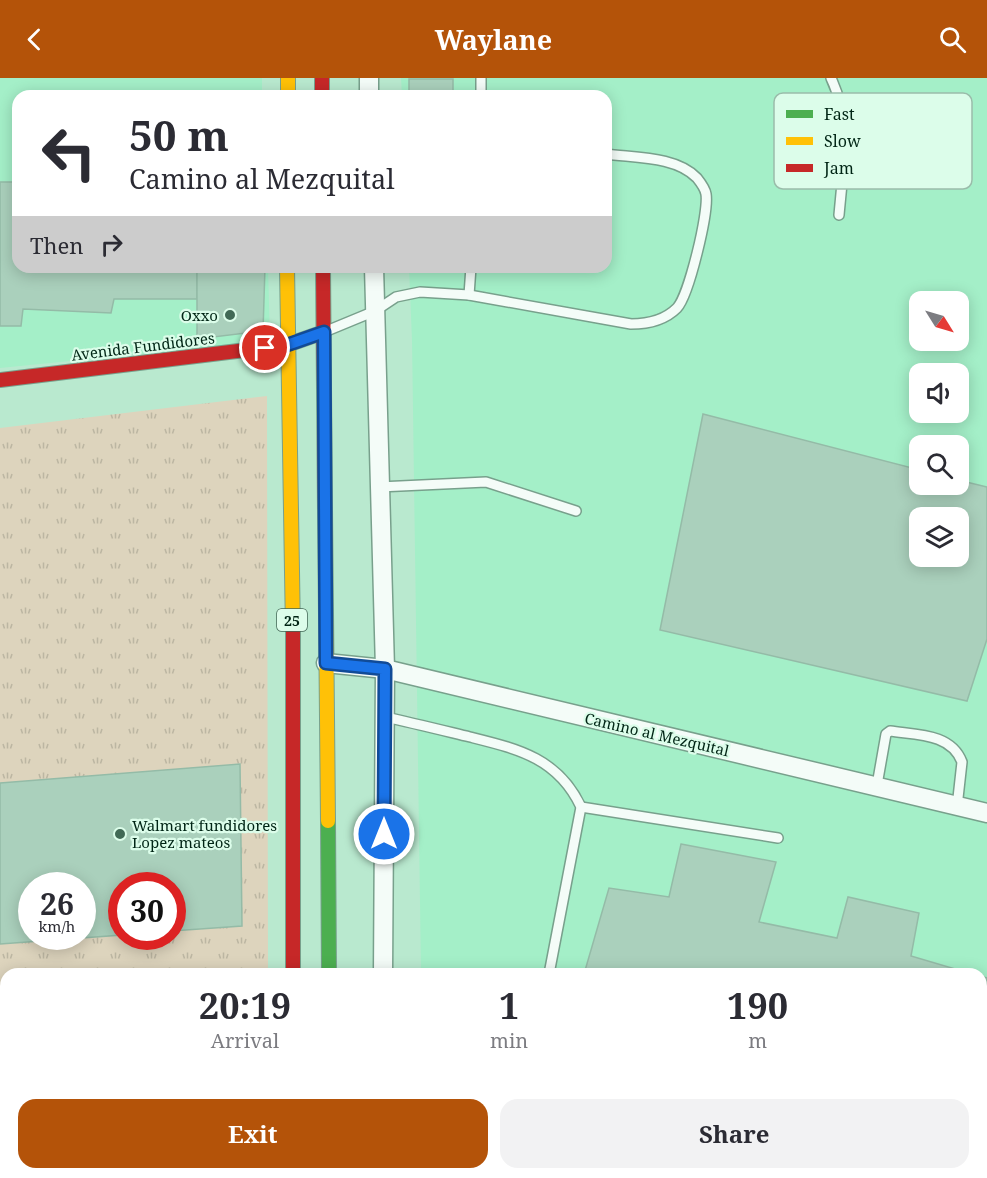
<!DOCTYPE html>
<html lang="en">
<head>
<meta charset="utf-8">
<style>
  :root { --surface:#fff; --page:#f2f2f3; --text:#2b2b33; --muted:#7c7c81; --accent:#b45309 }
  body { margin:0; font-family:"Noto Serif",serif; background:var(--page); color:var(--text); height:100vh; display:flex; flex-direction:column; font-size:22px; white-space:nowrap }
  * { box-sizing:border-box; margin:0 }
  p { font-size:20px; color:var(--muted) }
  .icon { flex:none; width:33px; height:33px; fill:none; stroke:currentColor; stroke-width:2; stroke-linecap:round; stroke-linejoin:round }
  .map { position:relative; flex:1; overflow:hidden }
  .side { position:absolute; left:0px; top:890px; width:987px; height:212px; display:flex; flex-direction:column; background:var(--surface); border-radius:18px 18px 0 0; box-shadow:0 3px 15px #0003 }
  .side>* { flex:none }
  .guide { position:absolute; left:12px; top:12px; width:600px; height:183px; border-radius:18px; box-shadow:0 3px 15px #0003; background:#fff; color:var(--text); overflow:hidden }
  .needle { width:39px; rotate:127deg }
  .tools { position:absolute; left:909px; top:213px; display:grid; gap:12px }
  .tools a { display:grid; place-items:center; width:60px; height:60px; border-radius:12px; background:var(--surface); box-shadow:0 3px 15px #0003; font-size:30px }
  .speed { position:absolute; left:18px; top:794px; display:flex; gap:12px; font-size:30px; font-weight:700; text-align:center }
  .speed>* { display:grid; place-content:center; width:78px; height:78px; border-radius:50%; background:var(--surface); box-shadow:0 3px 15px #0003; line-height:1 }
  .speed small { font-size:15px; font-weight:400 }
  .speed .limit { border:9px solid #d22; background:#fff; color:#111 }
  .pin { position:absolute; display:grid; place-items:center; width:51px; height:51px; color:#fff; margin:-26px; border:3px solid #fff; border-radius:50%; box-shadow:0 2px 6px #0007 }
  .me { position:absolute; width:66px; margin:-33px; rotate:0deg; stroke-linejoin:round; filter:drop-shadow(0 0 4px #0008) }
  .turn { display:flex; align-items:center; gap:21px; height:126px; padding:0 18px; font-size:27px }
  .turn .icon { width:78px; height:78px; stroke-width:2.5 }
  .turn b { display:block; font-size:42px; line-height:51px }
  .then { display:flex; align-items:center; height:57px; padding:0 18px; background:#0003; gap:12px; font-size:22px }
  .eta { display:flex; justify-content:space-evenly; align-items:center; height:102px; text-align:center }
  .eta b { font-size:36px; font-weight:700; line-height:42px }
  .cta { display:flex; gap:12px; margin-top:auto; padding:12px 18px }
  .cta a { flex:1; height:69px; border-radius:18px; background:var(--accent); color:#fff; font-size:24px; font-weight:700; line-height:69px; text-align:center }
  .cta a+a { background:var(--page); color:var(--text) }
  header { display:flex; justify-content:space-between; align-items:center; height:78px; padding:0 18px; background:var(--accent); color:#fff; font-size:27px; font-weight:700 }
  .map>svg:first-child { display:block }
  .built { fill:#a4efc8; fill-rule:evenodd }
  .grass { fill:url(#grass-tufts); fill-rule:evenodd }
  .building { fill:#aad0bc; stroke:#94bba7; stroke-width:1.5; fill-rule:evenodd }
  .lines { fill:none; stroke-linecap:round; stroke-linejoin:round }
  .lane-casing { stroke:#78a08c; stroke-width:12 }
  .street-casing { stroke:#78a08c; stroke-width:21 }
  .fast-casing { stroke:#78a08c; stroke-width:16 }
  .slow-casing { stroke:#78a08c; stroke-width:16 }
  .jam-casing { stroke:#78a08c; stroke-width:16 }
  .lane { stroke:#f4fcf8; stroke-width:9 }
  .street { stroke:#f4fcf8; stroke-width:18 }
  .fast { stroke:#4caf50; stroke-width:14 }
  .slow { stroke:#ffc107; stroke-width:14 }
  .jam { stroke:#c62828; stroke-width:14 }
  .route-casing { stroke:#114b97; stroke-width:15 }
  .route { stroke:#1a73e8; stroke-width:10 }
  .poi-dot { fill:#416a56; stroke:#dcfdea; stroke-width:2 }
  .labels { text-anchor:middle; dominant-baseline:central; stroke-width:4.5; stroke-linejoin:round; paint-order:stroke }
  .shield { fill:#dcfdea; stroke:#426655; stroke-width:1.5 }
  .shield-label { font-size:14px; font-weight:bold; fill:#002515 }
  .poi-label { font-size:15px; fill:#002515; stroke:#dcfdea; text-anchor:end }
  .street-label { font-size:15px; fill:#002515; stroke:#dcfdea }
  .key { fill:#dcfdea; stroke:#9abcaa; stroke-width:1.5 }
  .key-label { font-size:16px; fill:#002515 }
</style>
</head>
<body>
<header><svg class="icon" aria-label="back" viewBox="0 0 24 24"><path d="M15 5l-7 7 7 7"/></svg>Waylane<svg class="icon" aria-label="search" viewBox="0 0 24 24"><circle cx="10" cy="10" r="6"/><path d="M15 15l6 6"/></svg></header>
<div class="map">
<svg width="987" height="1100" viewBox="0 0 987 1100">
  <defs>
    <pattern id="grass-tufts" width="24" height="20" patternUnits="userSpaceOnUse" patternTransform="scale(1.5)"><rect width="24" height="20" fill="#ddd4bd"/><path d="M3 7l-1-3M5 7V3M7 7l1-3M15 17l-1-3M17 17v-4M19 17l1-3" fill="none" stroke="#bcb6a2"/></pattern>
  </defs>
  <rect width="100%" height="100%" fill="#b9e9cf"/>
  <!-- built -->
  <g class="built">
    <path d="M 0,0 L 262,0 L 262,18 L 18,18 L 18,189 L 268,189 L 270,263 L 0,290 Z"/>
    <path d="M 401,0 L 987,0 L 987,1100 L 423,1100 L 423,1095 L 981,1095 L 981,896 L 421,895 L 412,262 L 409,189 L 606,189 L 606,18 L 402,18 ZM 920,224 L 958,224 L 958,262 L 920,262 ZM 920,296 L 958,296 L 958,334 L 920,334 ZM 920,368 L 958,368 L 958,406 L 920,406 ZM 920,440 L 958,440 L 958,478 L 920,478 Z"/>
  </g>
  <!-- grass -->
  <g class="grass">
    <path d="M 267,318 L 268,895 L 6,896 L 6,1095 L 269,1095 L 269,1100 L 0,1100 L 0,350 ZM 32,807 L 82,807 L 82,858 L 32,858 ZM 122,807 L 172,807 L 172,858 L 122,858 Z"/>
    <path d="M 423,1095 L 627,1095 L 650,1100 L 423,1100 Z"/>
  </g>
  <!-- building -->
  <g class="building">
    <rect x="409" y="1" width="44" height="17"/>
    <path d="M 0,104 L 18,104 L 18,189 L 197,189 L 197,221 L 114,221 L 111,235 L 23,231 L 21,248 L 0,248 Z"/>
    <path d="M 197,189 L 265,189 L 263,253 L 197,261 Z"/>
    <path d="M 703,336 L 920,392 L 920,406 L 958,406 L 958,402 L 987,409 L 987,561 L 967,623 L 660,552 ZM 920,440 L 958,440 L 958,478 L 920,478 Z"/>
    <path d="M 240,686 L 242,848 L 172,853 L 172,807 L 122,807 L 122,857 L 0,866 L 0,705 ZM 32,807 L 82,807 L 82,858 L 32,858 Z"/>
    <path d="M 681,766 L 776,784 L 759,844 L 837,860 L 848,819 L 919,835 L 911,878 L 972,896 L 584,896 L 609,810 L 669,819 Z"/>
    <path d="M 981,898 L 987,900 L 987,976 L 981,1000 Z"/>
    <path d="M 6,960 L 6,1061 L 0,1061 L 0,961 Z"/>
  </g>
  <g class="lines">
    <defs>
      <g id="lane">
        <path d="M 481,0 L 481,18"/>
        <path d="M 831,0 C 851,41 843,92 839,137"/>
        <path d="M 469,217 L 471,189"/>
        <path d="M 329,252 L 375,233 L 396,219 L 420,214 L 469,217 L 631,246 C 648,246 664,243 677,230 C 689,217 709,134 706,116 C 705,110 701,105 697,100 C 676,78 635,80 606,76"/>
        <path d="M 379,409 L 486,404 L 576,433"/>
        <path d="M 385,639 C 413,645 441,652 470,659 C 518,671 558,680 581,729 L 549,896"/>
        <path d="M 877,707 L 886,656 L 890,653 C 916,657 951,655 962,684 L 957,729"/>
        <path d="M 581,729 L 778,760"/>
        <path d="M 0,945 L 6,944"/>
        <path d="M 751,1095 L 775,1100"/>
      </g>
      <g id="street">
        <path d="M 369,0 L 369,18"/>
        <path d="M 374,189 L 385,591 L 383,896"/>
        <path d="M 326,585 L 385,591 L 987,735"/>
        <path d="M 385,1095 L 385,1100"/>
      </g>
      <g id="fast">
        <path d="M 328,743 L 329,896"/>
        <path d="M 295,1095 L 295,1100"/>
        <path d="M 330,1095 L 330,1100"/>
      </g>
      <g id="slow">
        <path d="M 288,0 L 288,18"/>
        <path d="M 287,189 L 293,554"/>
        <path d="M 325,432 L 328,743"/>
      </g>
      <g id="jam">
        <path d="M 322,0 L 322,18"/>
        <path d="M 323,189 L 325,432"/>
        <path d="M 0,302 L 287,267 L 324,254"/>
        <path d="M 293,554 L 293,896"/>
      </g>
    </defs>
    <!-- lane casing -->
    <use href="#lane" class="lane-casing"/>
    <!-- street casing -->
    <use href="#street" class="street-casing"/>
    <!-- fast casing -->
    <use href="#fast" class="fast-casing"/>
    <!-- slow casing -->
    <use href="#slow" class="slow-casing"/>
    <!-- jam casing -->
    <use href="#jam" class="jam-casing"/>
    <!-- lane -->
    <use href="#lane" class="lane"/>
    <!-- street -->
    <use href="#street" class="street"/>
    <!-- fast -->
    <use href="#fast" class="fast"/>
    <!-- slow -->
    <use href="#slow" class="slow"/>
    <!-- jam -->
    <use href="#jam" class="jam"/>
  </g>
  <g class="lines">
    <defs>
      <path id="route" d="M 265,270 L 287,267 L 324,254 L 326,585 L 385,591 L 384,756"/>
    </defs>
    <!-- route casing -->
    <use href="#route" class="route-casing"/>
    <!-- route -->
    <use href="#route" class="route"/>
  </g>
  <!-- markers -->
  <g class="poi-dot">
    <circle cx="230" cy="237" r="6"/>
    <circle cx="120" cy="756" r="6"/>
  </g>
  <g class="labels">
    <!-- shield labels -->
    <rect class="shield" x="277" y="531" width="30" height="22" rx="4.5"/>
    <g class="shield-label">
      <text x="292" y="542">25</text>
    </g>
    <!-- poi labels -->
    <g class="poi-label">
      <text x="218" y="237">Oxxo</text>
      <text x="132" y="747" text-anchor="start">Walmart fundidores<tspan x="132" dy="17">Lopez mateos</tspan></text>
    </g>
    <!-- street labels -->
    <g class="street-label">
      <text transform="translate(143 268) rotate(-7)">Avenida Fundidores</text>
      <text transform="translate(657 656) rotate(13)">Camino al Mezquital</text>
    </g>
  </g>
  <!-- legend -->
  <rect x="774" y="15" width="198" height="96" rx="9" class="key"/>
  <rect x="786" y="32" width="27" height="8" fill="#4caf50"/>
  <rect x="786" y="59" width="27" height="8" fill="#ffc107"/>
  <rect x="786" y="86" width="27" height="8" fill="#c62828"/>
  <g class="key-label">
    <text x="824" y="42">Fast</text>
    <text x="824" y="69">Slow</text>
    <text x="824" y="96">Jam</text>
  </g>
</svg>
<div class="tools">
<a><svg class="needle" viewBox="-14 -14 28 28"><path d="M0-13l5 13h-10z" fill="#e53935"/><path d="M0 13l5-13h-10z" fill="#7c7c81"/></svg></a>
<a><svg class="icon" aria-label="sound" viewBox="0 0 24 24"><path d="M4 9h4l5-4v14l-5-4H4zM17 9q2 3 0 6"/></svg></a>
<a><svg class="icon" aria-label="search" viewBox="0 0 24 24"><circle cx="10" cy="10" r="6"/><path d="M15 15l6 6"/></svg></a>
<a><svg class="icon" aria-label="layers" viewBox="0 0 24 24"><path d="M12 4l9 5-9 5-9-5zM3 14l9 5 9-5"/></svg></a>
</div>
<div class="speed"><div>26<small>km/h</small></div><div class="limit">30</div></div>
<div class="pin" style="left:265px;top:270px;background:#d93025"><svg class="icon" aria-label="arrive" viewBox="0 0 24 24"><path d="M6 21V4h12l-3 4 3 4H6"/></svg></div>
<svg class="me" style="left:384px;top:756px" viewBox="-20 -20 40 40"><circle r="17" fill="#1a73e8" stroke="#fff" stroke-width="3"/><path d="M0-11L8 9 0 5-8 9z" fill="#fff"/></svg>
<div class="guide">
<div class="turn"><svg class="icon" aria-label="left" viewBox="0 0 24 24"><path d="M17 20v-9H6M10 6l-5 5 5 5"/></svg><div><b>50 m</b>Camino al Mezquital</div></div>
<div class="then">Then<svg class="icon" aria-label="right" viewBox="0 0 24 24"><path d="M7 20v-9h11M14 6l5 5-5 5"/></svg></div>
</div>
<section class="side">
<div class="eta">
<div><b>20:19</b><p>Arrival</p></div>
<div><b>1</b><p>min</p></div>
<div><b>190</b><p>m</p></div>
</div>
<div class="cta"><a>Exit</a><a>Share</a></div>
</section>
</div>
</body>
</html>
